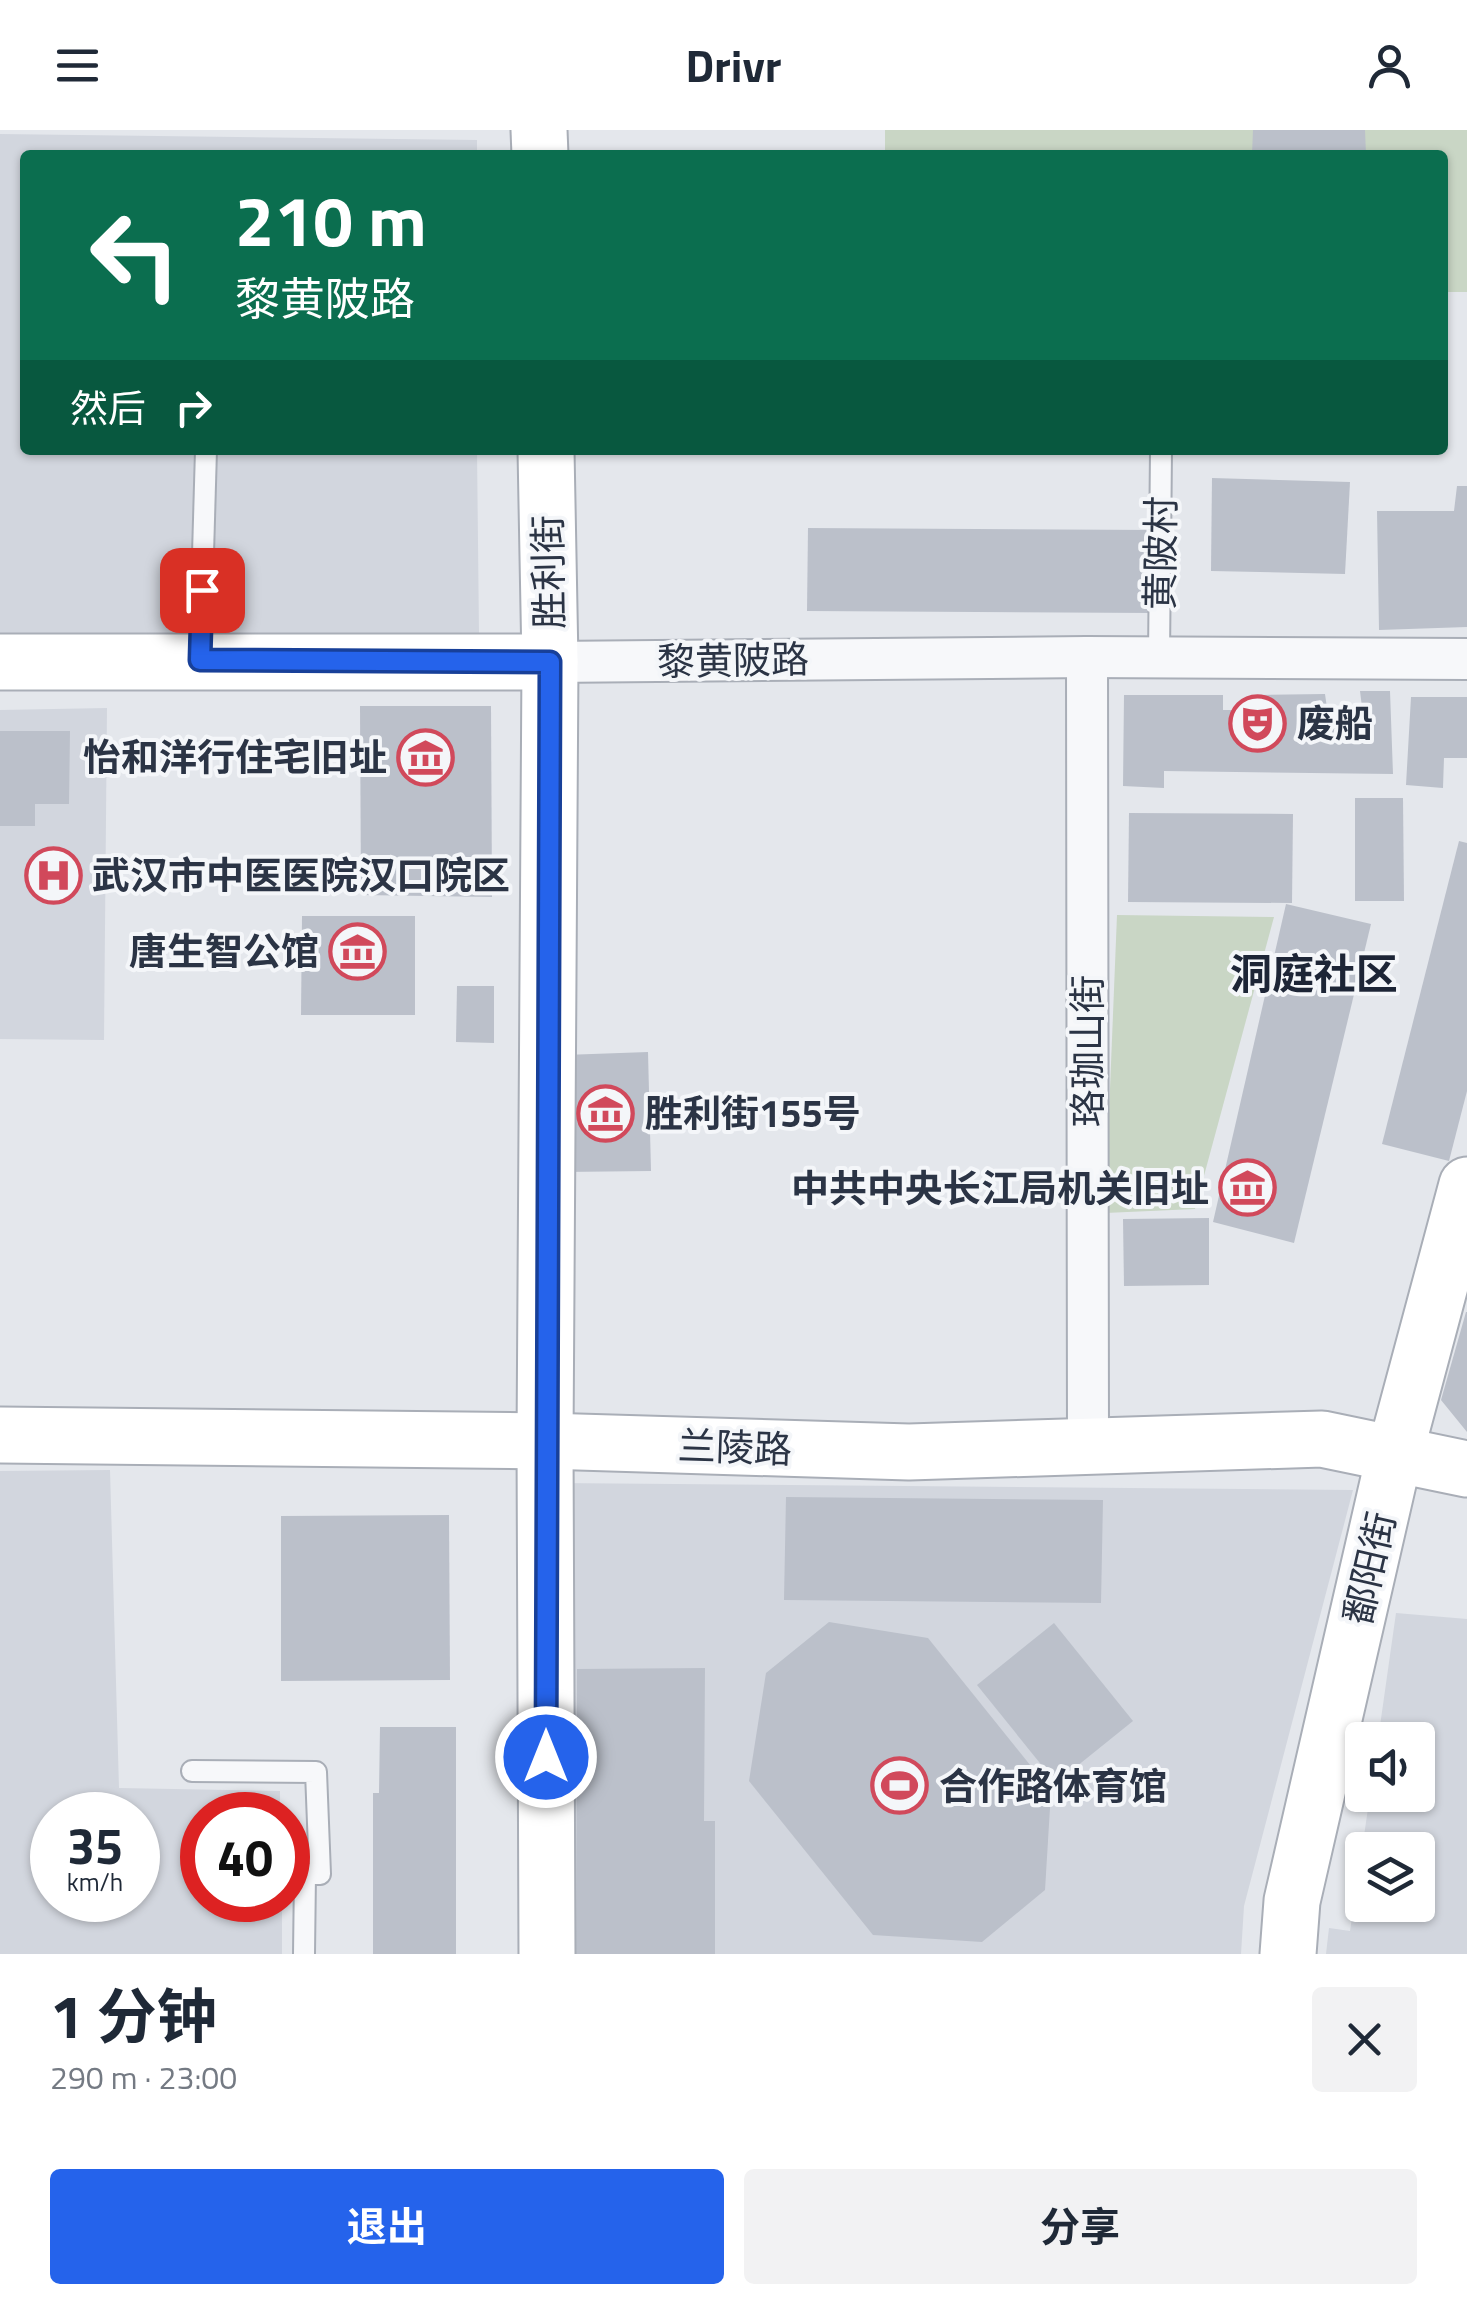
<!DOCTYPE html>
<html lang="zh">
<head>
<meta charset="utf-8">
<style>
  :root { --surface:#fff; --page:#f2f2f3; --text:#1f2937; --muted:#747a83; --accent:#2563eb }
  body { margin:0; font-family:"Titillium Web","Noto Sans SC",sans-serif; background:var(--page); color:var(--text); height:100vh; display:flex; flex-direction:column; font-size:38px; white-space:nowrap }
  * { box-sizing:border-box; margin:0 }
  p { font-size:32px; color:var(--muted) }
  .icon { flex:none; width:55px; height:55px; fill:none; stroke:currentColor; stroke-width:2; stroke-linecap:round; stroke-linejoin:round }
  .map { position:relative; height:1824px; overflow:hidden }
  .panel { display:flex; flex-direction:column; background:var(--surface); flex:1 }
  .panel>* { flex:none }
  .guide { position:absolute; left:20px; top:20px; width:1428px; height:305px; border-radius:10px; box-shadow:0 2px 8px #0004; background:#0b6e4f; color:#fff; overflow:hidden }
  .controls { position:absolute; left:1345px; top:1592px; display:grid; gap:20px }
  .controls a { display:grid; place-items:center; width:90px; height:90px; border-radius:10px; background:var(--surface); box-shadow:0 2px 8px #0004; font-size:50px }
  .speed { position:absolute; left:30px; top:1662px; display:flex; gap:20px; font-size:50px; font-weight:700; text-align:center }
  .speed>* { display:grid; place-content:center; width:130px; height:130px; border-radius:50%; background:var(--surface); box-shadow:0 2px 8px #0004; line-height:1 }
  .speed small { font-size:25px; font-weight:400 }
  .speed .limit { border:15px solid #d22; background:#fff; color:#111 }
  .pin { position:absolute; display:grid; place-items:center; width:85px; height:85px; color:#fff; margin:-42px; border-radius:20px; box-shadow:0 5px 15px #0006 }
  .me { position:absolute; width:110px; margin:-55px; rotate:0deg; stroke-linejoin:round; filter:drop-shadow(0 0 8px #0008) }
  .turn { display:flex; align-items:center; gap:35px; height:210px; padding:0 50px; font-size:45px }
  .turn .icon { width:130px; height:130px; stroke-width:2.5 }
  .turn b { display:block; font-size:70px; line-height:85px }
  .then { display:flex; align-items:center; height:95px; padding:0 50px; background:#0003; gap:20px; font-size:38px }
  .round { display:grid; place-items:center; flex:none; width:105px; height:105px; border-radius:10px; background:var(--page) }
  .head { display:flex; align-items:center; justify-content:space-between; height:170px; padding:0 50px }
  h1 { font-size:60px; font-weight:700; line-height:75px }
  .primary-button { display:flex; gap:20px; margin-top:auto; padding:20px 50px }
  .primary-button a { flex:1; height:115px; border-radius:10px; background:var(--accent); color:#fff; font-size:40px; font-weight:700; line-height:115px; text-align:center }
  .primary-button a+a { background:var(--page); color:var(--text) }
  header { display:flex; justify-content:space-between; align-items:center; height:130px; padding:0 50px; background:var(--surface); font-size:45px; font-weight:700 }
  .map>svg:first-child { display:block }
  .built { fill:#d2d6de; fill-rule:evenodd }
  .green { fill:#c9d6c5 }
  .building { fill:#bbc0ca }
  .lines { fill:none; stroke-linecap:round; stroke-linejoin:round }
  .lane-casing { stroke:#a9aeb7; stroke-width:24 }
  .street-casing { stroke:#a9aeb7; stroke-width:44 }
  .secondary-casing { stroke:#a9aeb7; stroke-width:59 }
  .lane { stroke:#f7f8fa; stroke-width:20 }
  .street { stroke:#f7f8fa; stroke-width:40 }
  .secondary { stroke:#fff; stroke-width:55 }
  .route-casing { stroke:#184099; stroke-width:25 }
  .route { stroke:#2563eb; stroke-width:18 }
  .labels { text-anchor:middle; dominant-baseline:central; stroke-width:8; stroke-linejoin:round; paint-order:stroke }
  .street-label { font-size:38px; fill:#2b3445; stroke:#f4f6f9 }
  .poi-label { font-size:38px; font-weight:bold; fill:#2b3445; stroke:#f4f6f9; text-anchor:start }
  .quarter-label { font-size:42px; font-weight:bold; fill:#1d2536; stroke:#f4f6f9 }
</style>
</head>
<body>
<header><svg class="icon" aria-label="menu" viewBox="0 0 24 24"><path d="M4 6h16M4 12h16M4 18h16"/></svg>Drivr<svg class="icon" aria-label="person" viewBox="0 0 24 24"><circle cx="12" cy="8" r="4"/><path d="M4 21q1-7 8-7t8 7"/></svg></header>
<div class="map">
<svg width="1467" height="1824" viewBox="0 0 1467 1824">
  <rect width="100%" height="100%" fill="#e4e7ec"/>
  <!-- built -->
  <g class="built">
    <path d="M 0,4 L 477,10 L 477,25 L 25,25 L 25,320 L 477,320 L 479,504 L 0,512 Z"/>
    <path d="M 107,578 L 104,910 L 0,909 L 0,580 Z"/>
    <path d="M 110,1340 L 119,1658 L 280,1661 L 280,1685 L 202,1685 L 202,1770 L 282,1770 L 282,1824 L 0,1824 L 0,1341 ZM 138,1685 L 138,1770 L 52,1770 L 52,1685 Z"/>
    <path d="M 555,1353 L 1353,1360 L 1244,1776 L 1241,1824 L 563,1824 Z"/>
    <path d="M 1396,1483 L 1467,1489 L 1467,1824 L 1326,1824 L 1329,1798 L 1350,1801 L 1370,1665 L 1418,1665 L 1418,1610 L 1378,1610 ZM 1418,1720 L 1418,1775 L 1362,1775 L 1362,1720 Z"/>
  </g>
  <!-- green -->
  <g class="green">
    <path d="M 885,0 L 1467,0 L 1467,162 L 1443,162 L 1442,25 L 885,25 Z"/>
    <path d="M 1117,785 L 1274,787 L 1195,1079 L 1105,1083 Z"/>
  </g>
  <!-- building -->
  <g class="building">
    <path d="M 1253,0 L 1365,0 L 1366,25 L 1252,25 Z"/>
    <path d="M 1212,348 L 1350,352 L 1345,444 L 1211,441 Z"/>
    <path d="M 1457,356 L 1467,356 L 1467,497 L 1379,500 L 1377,381 L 1454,381 Z"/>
    <path d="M 808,398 L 1153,400 L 1152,483 L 807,481 Z"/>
    <path d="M 1360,561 L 1390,561 L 1393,644 L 1164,641 L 1164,658 L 1123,656 L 1124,565 L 1223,565 L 1223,580 L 1257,580 L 1258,565 L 1325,564 L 1327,578 L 1362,577 Z"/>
    <path d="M 1411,567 L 1467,567 L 1467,628 L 1444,628 L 1443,658 L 1406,655 Z"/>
    <path d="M 360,576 L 491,576 L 492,767 L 361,765 Z"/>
    <path d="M 0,601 L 70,601 L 69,674 L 35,674 L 35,696 L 0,696 Z"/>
    <path d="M 1355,668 L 1403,668 L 1404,771 L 1355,771 Z"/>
    <path d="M 1129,683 L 1293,684 L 1292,773 L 1128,772 Z"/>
    <path d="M 1459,711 L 1467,713 L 1467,961 L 1449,1031 L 1382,1014 Z"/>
    <path d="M 1286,774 L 1371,794 L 1294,1113 L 1213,1092 Z"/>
    <path d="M 302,786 L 415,786 L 415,885 L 301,885 Z"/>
    <path d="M 457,856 L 494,856 L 494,913 L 456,912 Z"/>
    <path d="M 648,922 L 651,1041 L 563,1042 L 564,925 Z"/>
    <path d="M 1209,1088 L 1209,1155 L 1124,1156 L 1123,1089 Z"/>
    <path d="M 1466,1182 L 1467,1182 L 1467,1302 L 1441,1270 Z"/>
    <path d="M 786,1367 L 1103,1370 L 1101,1473 L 784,1470 Z"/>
    <path d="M 449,1385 L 450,1550 L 281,1551 L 281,1386 Z"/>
    <path d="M 829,1492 L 928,1508 L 1051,1661 L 1045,1760 L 982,1812 L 873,1805 L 749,1651 L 766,1543 Z"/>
    <path d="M 1054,1493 L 1133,1591 L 1056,1653 L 977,1555 Z"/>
    <path d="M 705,1538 L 704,1691 L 715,1691 L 715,1824 L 576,1824 L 577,1539 Z"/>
    <path d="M 380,1597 L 456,1597 L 456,1824 L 373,1824 L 373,1663 L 379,1663 Z"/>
  </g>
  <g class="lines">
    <defs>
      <g id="lane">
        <path d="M 1159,527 L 1161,320"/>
        <path d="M 200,528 L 206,320"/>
        <path d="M 192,1641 L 316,1642 L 320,1744 L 305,1744 L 304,1824"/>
      </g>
      <g id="street">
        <path d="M 1087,527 L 1088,1315"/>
        <path d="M 550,532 L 1087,527 L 1467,529"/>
      </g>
      <g id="secondary">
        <path d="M 539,0 L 540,25"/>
        <path d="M 546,320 L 550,532 L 545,1311 L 547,1824"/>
        <path d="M 0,532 L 550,532"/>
        <path d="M 0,1305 L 545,1311 L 909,1322 L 1322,1309 L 1467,1339"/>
        <path d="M 1288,1824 L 1292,1771 L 1394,1327 L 1467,1055"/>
      </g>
    </defs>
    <!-- lane casing -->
    <use href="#lane" class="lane-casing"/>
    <!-- street casing -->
    <use href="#street" class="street-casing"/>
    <!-- secondary casing -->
    <use href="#secondary" class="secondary-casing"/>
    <!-- lane -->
    <use href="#lane" class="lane"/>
    <!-- street -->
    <use href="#street" class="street"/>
    <!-- secondary -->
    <use href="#secondary" class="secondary"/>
  </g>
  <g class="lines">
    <defs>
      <path id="route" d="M 202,460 L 200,530 L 550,532 L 546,1627"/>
    </defs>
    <!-- route casing -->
    <use href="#route" class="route-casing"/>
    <!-- route -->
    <use href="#route" class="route"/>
  </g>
  <!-- icons -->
  <defs>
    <symbol id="theatre-ring" viewBox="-11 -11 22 22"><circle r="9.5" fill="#f4f6f9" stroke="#d1495b" stroke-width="1.5"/><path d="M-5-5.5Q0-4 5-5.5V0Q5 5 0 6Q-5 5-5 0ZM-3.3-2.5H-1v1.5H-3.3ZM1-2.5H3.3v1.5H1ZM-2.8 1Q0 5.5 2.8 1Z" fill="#d1495b"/></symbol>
    <symbol id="museum-ring" viewBox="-11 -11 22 22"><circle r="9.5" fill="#f4f6f9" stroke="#d1495b" stroke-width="1.5"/><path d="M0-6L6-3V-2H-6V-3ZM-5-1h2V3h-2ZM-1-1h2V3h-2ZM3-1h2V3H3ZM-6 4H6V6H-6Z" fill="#d1495b"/></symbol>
    <symbol id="hospital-ring" viewBox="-11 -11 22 22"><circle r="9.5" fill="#f4f6f9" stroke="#d1495b" stroke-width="1.5"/><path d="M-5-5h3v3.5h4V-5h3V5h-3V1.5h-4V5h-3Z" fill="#d1495b"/></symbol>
    <symbol id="stadium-ring" viewBox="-11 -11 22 22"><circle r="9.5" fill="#f4f6f9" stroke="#d1495b" stroke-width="1.5"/><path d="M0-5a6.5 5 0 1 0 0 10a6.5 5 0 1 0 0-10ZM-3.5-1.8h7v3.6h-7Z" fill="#d1495b"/></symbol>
  </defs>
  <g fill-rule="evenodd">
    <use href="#theatre-ring" x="1226" y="562" width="63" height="63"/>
    <use href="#museum-ring" x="394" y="596" width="63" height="63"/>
    <use href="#hospital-ring" x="22" y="714" width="63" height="63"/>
    <use href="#museum-ring" x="326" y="790" width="63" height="63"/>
    <use href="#museum-ring" x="574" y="952" width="63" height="63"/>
    <use href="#museum-ring" x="1216" y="1026" width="63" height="63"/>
    <use href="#stadium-ring" x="868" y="1624" width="63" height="63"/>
  </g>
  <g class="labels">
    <!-- street labels -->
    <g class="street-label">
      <text transform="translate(1160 423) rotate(-89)">黄陂村</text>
      <text transform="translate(548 442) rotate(-91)">胜利街</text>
      <text transform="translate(733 530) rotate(-1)">黎黄陂路</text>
      <text transform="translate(1087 921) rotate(-90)">珞珈山街</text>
      <text transform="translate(735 1317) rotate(2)">兰陵路</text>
      <text transform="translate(1369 1438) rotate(-77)">鄱阳街</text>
    </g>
    <!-- poi labels -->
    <g class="poi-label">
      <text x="1297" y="593">废船</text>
      <text x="387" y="627" text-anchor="end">怡和洋行住宅旧址</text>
      <text x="92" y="745">武汉市中医医院汉口院区</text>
      <text x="319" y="821" text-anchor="end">唐生智公馆</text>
      <text x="645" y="983">胜利街155号</text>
      <text x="1209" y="1058" text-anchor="end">中共中央长江局机关旧址</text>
      <text x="939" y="1656">合作路体育馆</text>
    </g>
    <!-- quarter labels -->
    <g class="quarter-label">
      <text x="1314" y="843">洞庭社区</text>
    </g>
  </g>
</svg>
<div class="controls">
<a><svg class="icon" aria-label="sound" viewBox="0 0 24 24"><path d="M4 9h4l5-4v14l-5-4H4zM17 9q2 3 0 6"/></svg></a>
<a><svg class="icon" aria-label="layers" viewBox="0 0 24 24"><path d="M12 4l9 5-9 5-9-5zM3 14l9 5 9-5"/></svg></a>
</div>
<div class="speed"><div>35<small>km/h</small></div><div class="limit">40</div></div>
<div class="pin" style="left:202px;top:460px;background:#d93025"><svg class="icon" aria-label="arrive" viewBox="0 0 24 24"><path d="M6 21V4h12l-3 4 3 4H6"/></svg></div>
<svg class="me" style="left:546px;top:1627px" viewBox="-20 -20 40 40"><circle r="17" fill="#2563eb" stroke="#fff" stroke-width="3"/><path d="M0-11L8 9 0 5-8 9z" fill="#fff"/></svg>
<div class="guide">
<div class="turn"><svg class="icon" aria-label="left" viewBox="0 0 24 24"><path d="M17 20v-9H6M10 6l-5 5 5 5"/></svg><div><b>210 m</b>黎黄陂路</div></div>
<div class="then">然后<svg class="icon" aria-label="right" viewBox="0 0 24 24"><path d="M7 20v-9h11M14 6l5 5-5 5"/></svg></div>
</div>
</div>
<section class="panel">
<div class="head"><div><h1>1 分钟</h1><p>290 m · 23:00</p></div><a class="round"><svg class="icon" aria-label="close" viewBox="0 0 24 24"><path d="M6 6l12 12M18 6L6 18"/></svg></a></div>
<div class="primary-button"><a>退出</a><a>分享</a></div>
</section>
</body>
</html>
